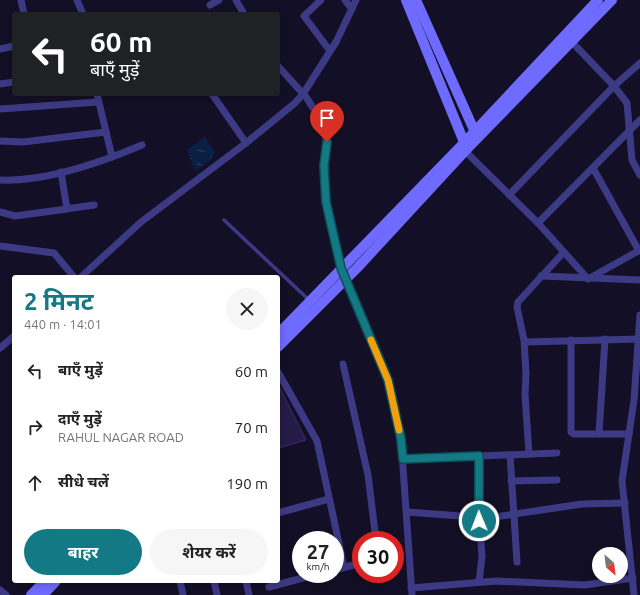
<!DOCTYPE html>
<html lang="hi">
<head>
<meta charset="utf-8">
<style>
  :root { --surface:#fff; --page:#f6f6f6; --text:#222; --muted:#767676; --accent:#137a85 }
  body { margin:0; font-family:Ubuntu,"Noto Sans Devanagari",sans-serif; background:var(--page); color:var(--text); height:100vh; display:flex; flex-direction:column; font-size:15px; white-space:nowrap }
  * { box-sizing:border-box; margin:0 }
  p { font-size:13px; color:var(--muted) }
  .icon { flex:none; width:22px; height:22px; fill:none; stroke:currentColor; stroke-width:2; stroke-linecap:round; stroke-linejoin:round }
  .map { position:relative; flex:1; overflow:hidden }
  .side { position:absolute; left:12px; top:275px; width:268px; height:308px; display:flex; flex-direction:column; background:var(--surface); border-radius:4px; box-shadow:0 2px 10px #0003 }
  .side>* { flex:none }
  .top-card { position:absolute; left:12px; top:12px; width:268px; height:84px; border-radius:4px; box-shadow:0 2px 10px #0003; background:#202124; color:#fff; overflow:hidden }
  .needle { width:26px; rotate:152deg }
  .controls { position:absolute; left:592px; top:547px; display:grid; gap:8px }
  .controls a { display:grid; place-items:center; width:36px; height:36px; border-radius:50%; background:var(--surface); box-shadow:0 2px 10px #0003; font-size:20px }
  .speed { position:absolute; left:292px; top:531px; display:flex; gap:8px; font-size:20px; font-weight:700; text-align:center }
  .speed>* { display:grid; place-content:center; width:52px; height:52px; border-radius:50%; background:var(--surface); box-shadow:0 2px 10px #0003; line-height:1 }
  .speed small { font-size:10px; font-weight:400 }
  .speed .limit { border:6px solid #d22; background:#fff; color:#111 }
  .pin { position:absolute; display:grid; place-items:center; width:34px; height:34px; color:#fff; margin:-41px -17px; border-radius:50% 50% 50% 0; rotate:-45deg; box-shadow:0 0 4px #0007 }
  .pin .icon { rotate:45deg }
  .me { position:absolute; width:44px; margin:-22px; rotate:359deg; stroke-linejoin:round; filter:drop-shadow(0 0 3px #0008) }
  .turn { display:flex; align-items:center; gap:14px; height:84px; padding:0 12px; font-size:18px }
  .turn .icon { width:52px; height:52px; stroke-width:2.5 }
  .turn b { display:block; font-size:28px; line-height:34px }
  .round { display:grid; place-items:center; flex:none; width:42px; height:42px; border-radius:21px; background:var(--page) }
  .headline { display:flex; align-items:center; justify-content:space-between; height:68px; padding:0 12px }
  h1 { font-size:24px; font-weight:700; line-height:30px; color:var(--accent) }
  .action { display:flex; gap:8px; margin-top:auto; padding:8px 12px }
  .action a { flex:1; height:46px; border-radius:24px; background:var(--accent); color:#fff; font-size:16px; font-weight:700; line-height:46px; text-align:center }
  .action a+a { background:var(--page); color:var(--text) }
  ul { padding:0; list-style:none }
  li { display:flex; align-items:center; gap:12px; height:56px; padding:0 12px }
  li div { flex:1 }
  li b { display:block; font-size:15px }
  li em { font-style:normal }
  .map>svg:first-child { display:block }
  .water { fill:url(#water-ripples) }
  .building { fill:#241b47; stroke:#3b2d73 }
  .lines { fill:none; stroke-linecap:round; stroke-linejoin:round }
  .lane { stroke:#3d3a85; stroke-width:3.5 }
  .street { stroke:#3d3a85; stroke-width:7 }
  .secondary { stroke:#6f6bff; stroke-width:10 }
  .route-casing { stroke:#0c4f56; stroke-width:10 }
  .route { stroke:#137a85; stroke-width:7 }
  .slow { stroke:#f59e0b; stroke-width:7 }
</style>
</head>
<body>
<div class="map">
<svg width="640" height="595" viewBox="0 0 640 595">
  <defs>
    <pattern id="water-ripples" width="26" height="14" patternUnits="userSpaceOnUse"><rect width="26" height="14" fill="#0a1f44"/><path d="M2 4q2-2 4 0t4 0M15 11q2-2 4 0t4 0" fill="none" stroke="#2d3f60"/></pattern>
  </defs>
  <rect width="100%" height="100%" fill="#130f26"/>
  <!-- water -->
  <path class="water" d="M 205,137 L 215,153 L 209,161 L 195,171 L 187,150 Z"/>
  <!-- building -->
  <path class="building" d="M 278,384 L 306,440 L 278,448 Z"/>
  <g class="lines">
    <!-- lane -->
    <path class="lane" d="M 224,220 L 309,300"/>
    <!-- street -->
    <g class="street">
      <path d="M 21,0 L 24,14"/>
      <path d="M 77,0 L 83,14"/>
      <path d="M 236,0 L 244,14"/>
      <path d="M 321,0 L 304,16 L 330,51"/>
      <path d="M 345,0 L 352,9"/>
      <path d="M 210,5 L 219,0"/>
      <path d="M 568,38 L 614,86 L 627,103 L 632,160 L 640,175"/>
      <path d="M 0,49 L 14,46"/>
      <path d="M 278,66 L 306,97 L 317,114 L 326,136 L 324,166 L 327,202 L 341,268 L 388,380 L 401,439 L 412,595"/>
      <path d="M 0,84 L 14,82"/>
      <path d="M 97,94 L 112,157"/>
      <path d="M 212,94 L 246,143 L 295,103 L 303,94 L 336,42 L 356,0"/>
      <path d="M 0,109 L 98,102"/>
      <path d="M 0,141 L 23,142 L 106,132"/>
      <path d="M 462,148 L 538,223 L 588,279 L 640,250"/>
      <path d="M 593,168 L 639,251"/>
      <path d="M 0,180 C 44,182 102,162 142,145"/>
      <path d="M 509,195 L 614,86 L 640,63"/>
      <path d="M 65,209 L 94,205"/>
      <path d="M 0,212 L 15,216 L 67,209 L 61,172"/>
      <path d="M 538,223 L 640,120"/>
      <path d="M 0,246 L 54,253 L 74,277"/>
      <path d="M 564,252 L 518,302 L 517,307 L 524,340 L 527,342 L 640,339"/>
      <path d="M 541,276 L 640,280"/>
      <path d="M 81,277 L 141,222 L 246,143"/>
      <path d="M 524,340 L 526,373 L 525,394 L 529,454"/>
      <path d="M 571,340 L 571,432 L 574,434 L 629,434"/>
      <path d="M 0,348 L 14,336"/>
      <path d="M 343,364 L 368,475 L 376,540"/>
      <path d="M 278,372 L 317,441 L 344,567"/>
      <path d="M 599,434 L 605,339"/>
      <path d="M 510,455 L 517,562"/>
      <path d="M 479,456 L 479,513 L 482,557 L 479,582"/>
      <path d="M 403,459 L 557,453"/>
      <path d="M 511,481 L 557,480"/>
      <path d="M 407,512 L 488,518 L 582,504 L 625,503"/>
      <path d="M 278,513 L 329,499"/>
      <path d="M 335,570 L 361,563"/>
      <path d="M 180,581 L 183,595"/>
      <path d="M 214,581 L 217,595"/>
      <path d="M 246,581 L 249,595"/>
      <path d="M 269,587 L 318,574"/>
      <path d="M 411,588 L 496,581 L 585,585 L 633,578"/>
      <path d="M 0,590 L 6,595"/>
      <path d="M 634,595 L 622,481 L 634,400 L 640,315"/>
    </g>
    <!-- secondary -->
    <g class="secondary">
      <path d="M 406,0 L 464,142"/>
      <path d="M 416,0 L 474,130"/>
      <path d="M 278,334 L 461,146 L 598,0"/>
      <path d="M 278,347 L 358,267 L 465,151 L 612,0"/>
      <path d="M 31,595 L 45,581"/>
      <path d="M 43,595 L 56,581"/>
    </g>
  </g>
  <g class="lines">
    <defs>
      <path id="route" d="M 327,142 L 324,166 L 326,202 L 341,268 L 388,380 L 401,439 L 403,459 L 479,456 L 479,521"/>
    </defs>
    <!-- route casing -->
    <use href="#route" class="route-casing"/>
    <!-- route -->
    <use href="#route" class="route"/>
    <!-- slow -->
    <path class="slow" d="M 371,340 L 388,380 L 399,430"/>
  </g>
</svg>
<div class="controls">
<a><svg class="needle" viewBox="-14 -14 28 28"><path d="M0-13l5 13h-10z" fill="#e53935"/><path d="M0 13l5-13h-10z" fill="#767676"/></svg></a>
</div>
<div class="speed"><div>27<small>km/h</small></div><div class="limit">30</div></div>
<div class="pin" style="left:327px;top:142px;background:#d93025"><svg class="icon" aria-label="arrive" viewBox="0 0 24 24"><path d="M6 21V4h12l-3 4 3 4H6"/></svg></div>
<svg class="me" style="left:479px;top:521px" viewBox="-20 -20 40 40"><circle r="17" fill="#137a85" stroke="#fff" stroke-width="3"/><path d="M0-11L8 9 0 5-8 9z" fill="#fff"/></svg>
<div class="top-card">
<div class="turn"><svg class="icon" aria-label="left" viewBox="0 0 24 24"><path d="M17 20v-9H6M10 6l-5 5 5 5"/></svg><div><b>60 m</b>बाएँ मुड़ें</div></div>
</div>
<section class="side">
<div class="headline"><div><h1>2 मिनट</h1><p>440 m · 14:01</p></div><a class="round"><svg class="icon" aria-label="close" viewBox="0 0 24 24"><path d="M6 6l12 12M18 6L6 18"/></svg></a></div>
<ul>
<li><svg class="icon" aria-label="left" viewBox="0 0 24 24"><path d="M17 20v-9H6M10 6l-5 5 5 5"/></svg><div><b>बाएँ मुड़ें</b></div><em>60 m</em></li>
<li><svg class="icon" aria-label="right" viewBox="0 0 24 24"><path d="M7 20v-9h11M14 6l5 5-5 5"/></svg><div><b>दाएँ मुड़ें</b><p>RAHUL NAGAR ROAD</p></div><em>70 m</em></li>
<li><svg class="icon" aria-label="ahead" viewBox="0 0 24 24"><path d="M12 20V5M6 11l6-6 6 6"/></svg><div><b>सीधे चलें</b></div><em>190 m</em></li>
</ul>
<div class="action"><a>बाहर</a><a>शेयर करें</a></div>
</section>
</div>
</body>
</html>
